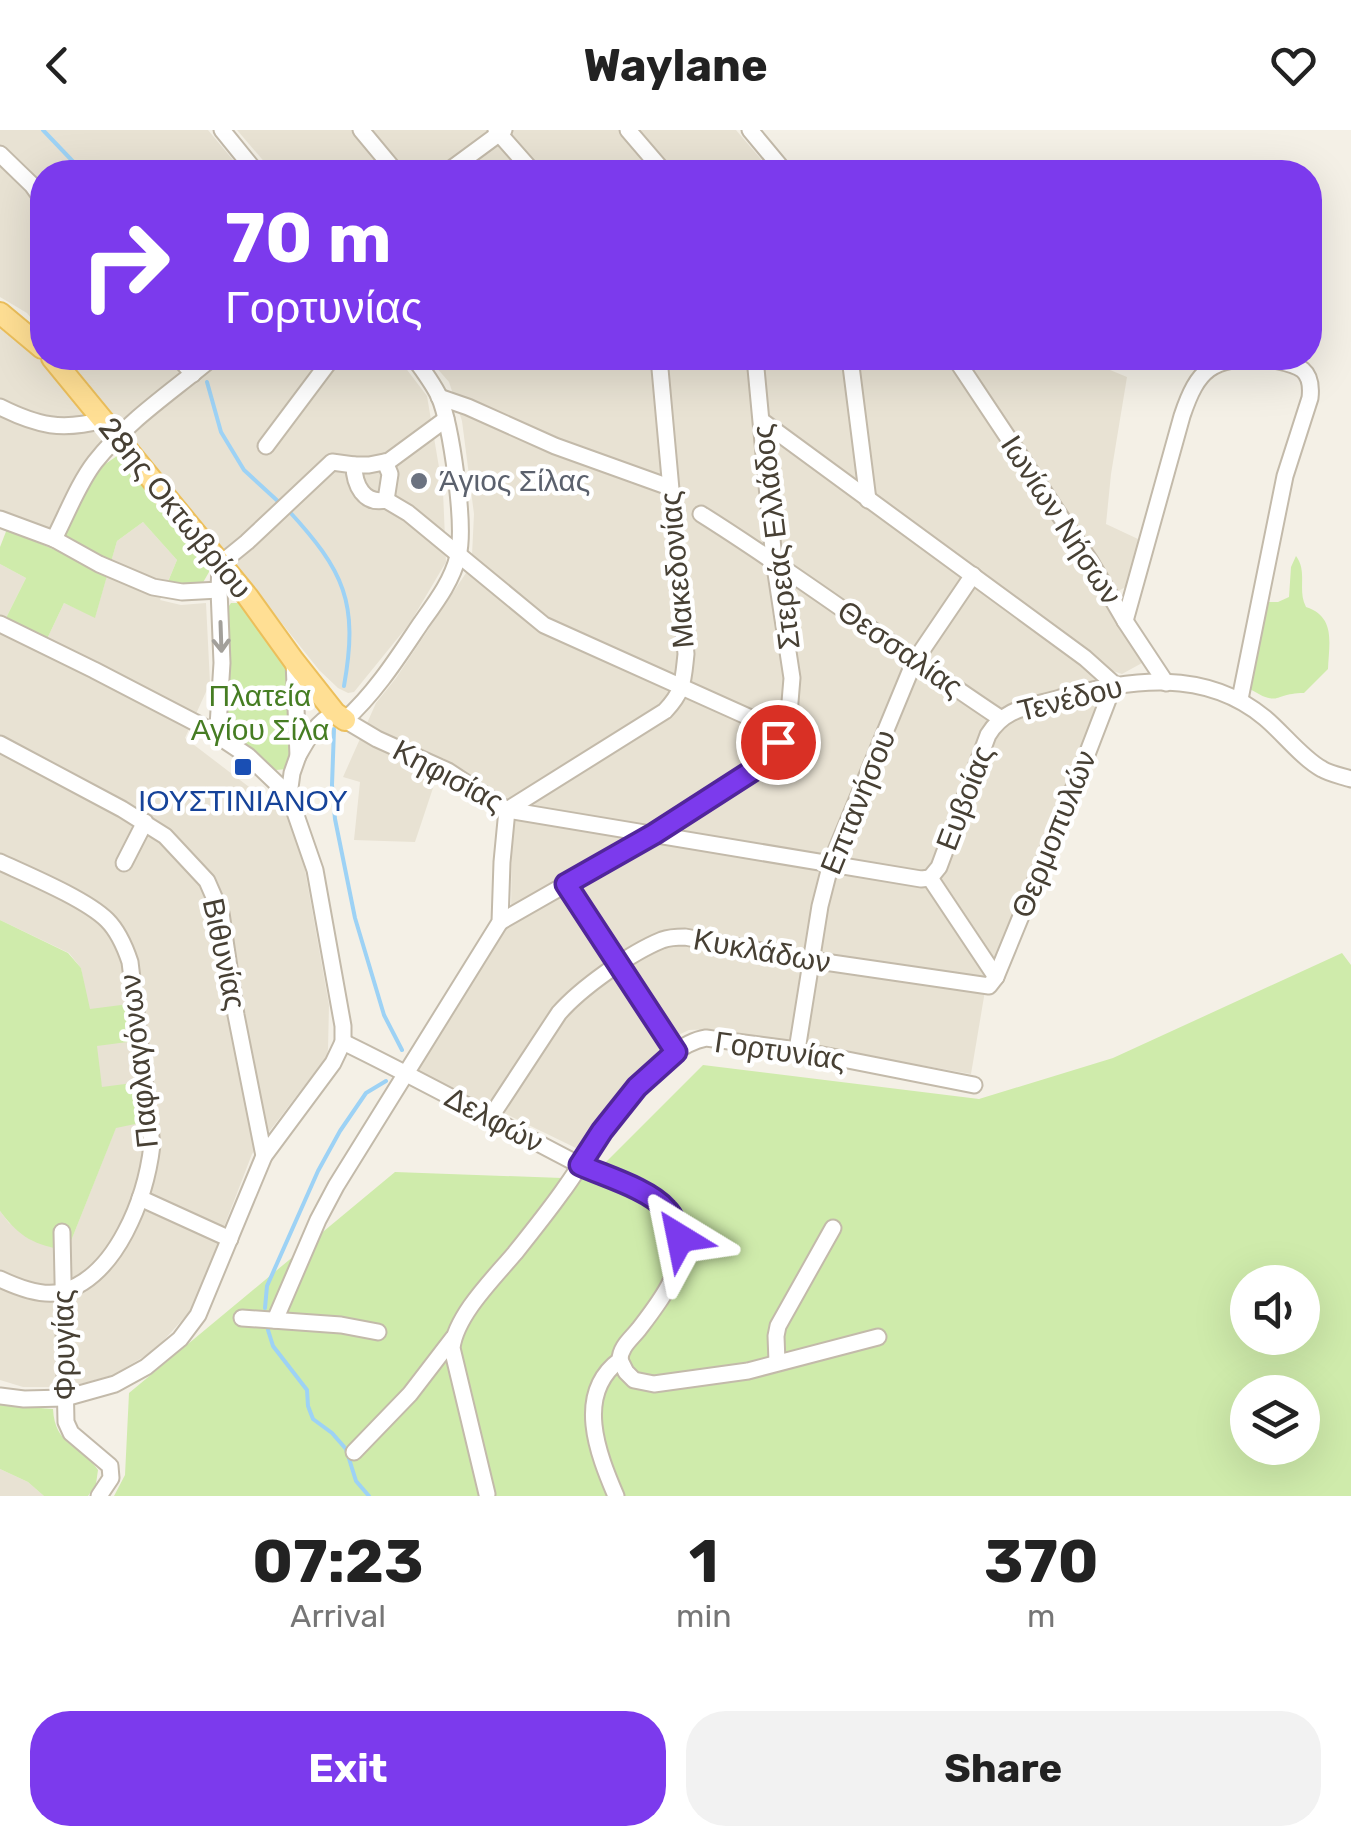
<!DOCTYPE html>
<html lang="en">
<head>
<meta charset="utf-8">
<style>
  :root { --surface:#fff; --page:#f2f2f2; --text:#222; --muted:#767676; --accent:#7c3aed }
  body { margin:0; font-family:Rubik,sans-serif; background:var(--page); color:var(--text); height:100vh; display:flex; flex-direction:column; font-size:38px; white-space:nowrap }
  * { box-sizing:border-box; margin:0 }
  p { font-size:32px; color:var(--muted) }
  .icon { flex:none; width:55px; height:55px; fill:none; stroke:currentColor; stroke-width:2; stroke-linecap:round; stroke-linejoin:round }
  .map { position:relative; height:1366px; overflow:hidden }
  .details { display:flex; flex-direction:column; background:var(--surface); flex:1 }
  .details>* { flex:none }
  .top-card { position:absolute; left:30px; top:30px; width:1292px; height:210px; border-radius:40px; box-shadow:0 10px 40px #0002; background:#7c3aed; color:#fff; overflow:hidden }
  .controls { position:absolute; left:1230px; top:1135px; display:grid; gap:20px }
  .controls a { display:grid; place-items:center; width:90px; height:90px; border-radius:50%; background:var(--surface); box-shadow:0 10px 40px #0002; font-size:50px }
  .pin { position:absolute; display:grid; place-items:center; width:85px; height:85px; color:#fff; margin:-42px; border:5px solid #fff; border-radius:50%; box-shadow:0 2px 10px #0007 }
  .me { position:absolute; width:110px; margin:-55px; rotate:325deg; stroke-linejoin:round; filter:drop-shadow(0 0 8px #0008) }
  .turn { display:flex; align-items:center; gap:35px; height:210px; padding:0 30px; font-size:45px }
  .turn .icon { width:130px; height:130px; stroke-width:2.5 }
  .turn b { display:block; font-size:70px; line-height:85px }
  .eta { display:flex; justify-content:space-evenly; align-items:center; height:170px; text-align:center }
  .eta b { font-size:60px; font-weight:700; line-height:70px }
  .button { display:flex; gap:20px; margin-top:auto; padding:20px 30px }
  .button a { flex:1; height:115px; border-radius:40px; background:var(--accent); color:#fff; font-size:40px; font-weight:700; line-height:115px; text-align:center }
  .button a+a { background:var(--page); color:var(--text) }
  header { display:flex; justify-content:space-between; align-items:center; height:130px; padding:0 30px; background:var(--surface); font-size:45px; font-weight:700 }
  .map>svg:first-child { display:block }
  .residential { fill:#e8e2d3 }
  .green { fill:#cfebab; fill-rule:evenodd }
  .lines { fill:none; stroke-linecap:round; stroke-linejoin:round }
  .stream { stroke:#9dd2f5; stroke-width:4 }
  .minor-casing { stroke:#c3baaa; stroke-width:19 }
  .major-casing { stroke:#ecbf5b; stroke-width:24 }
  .minor { stroke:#fff; stroke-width:15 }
  .major { stroke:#ffdf94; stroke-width:20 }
  .oneway { stroke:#a3a09a }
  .route-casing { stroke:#51269a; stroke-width:25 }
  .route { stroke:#7c3aed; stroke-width:18 }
  .worship-dot { fill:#6b7280; stroke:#fff; stroke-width:4 }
  .transit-dot { fill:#1a4fb4; stroke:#fff; stroke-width:4 }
  .labels { text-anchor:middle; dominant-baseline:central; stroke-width:9; stroke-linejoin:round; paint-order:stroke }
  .worship-label { font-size:30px; fill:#5b616d; stroke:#fff; text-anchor:start }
  .street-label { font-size:30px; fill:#474034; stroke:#fff }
  .park-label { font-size:30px; fill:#467d23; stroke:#fff }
  .transit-label { font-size:30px; fill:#164399; stroke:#fff }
</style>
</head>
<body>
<header><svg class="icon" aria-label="back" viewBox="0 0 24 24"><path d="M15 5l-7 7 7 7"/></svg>Waylane<svg class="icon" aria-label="heart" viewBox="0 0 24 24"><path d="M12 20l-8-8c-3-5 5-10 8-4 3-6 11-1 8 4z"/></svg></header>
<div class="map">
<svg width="1351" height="1366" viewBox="0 0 1351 1366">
  <rect width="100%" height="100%" fill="#f4f0e6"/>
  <!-- residential -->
  <g class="residential">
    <path d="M 0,0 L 208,0 L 243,42 L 42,42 L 42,202 L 27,183 L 0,167 Z"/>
    <path d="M 237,0 L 736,0 L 772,42 L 273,42 Z"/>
    <path d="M 0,191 L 31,212 L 113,310 L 53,404 L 0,385 Z"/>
    <path d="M 64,228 L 398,228 L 427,266 L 443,361 L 446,432 L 410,493 L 354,562 L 348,563 L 338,558 L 319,540 L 199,389 Z"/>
    <path d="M 428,228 L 947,228 L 955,239 L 962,228 L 1081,228 L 1127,247 L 1111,344 L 1106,394 L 1138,409 L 1130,455 L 1104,468 L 1142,533 L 1122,544 L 1113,541 L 987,849 L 971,944 L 713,899 L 689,900 L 674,907 L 580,1020 L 415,940 L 511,791 L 512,675 L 443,628 L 415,712 L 354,710 L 360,652 L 343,647 L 376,573 L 396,548 L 466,443 L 472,425 L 474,384 L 462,291 L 449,252 Z"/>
    <path d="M 143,392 L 177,430 L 160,470 L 181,475 L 206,473 L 210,553 L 185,608 L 291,689 L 297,695 L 329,875 L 328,919 L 327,926 L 252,1024 L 193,1178 L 155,1220 L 113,1245 L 69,1257 L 23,1257 L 0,1250 L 0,1081 L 9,1093 L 67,1121 L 116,997 L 145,992 L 140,952 L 102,958 L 81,838 L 69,823 L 0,790 L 0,434 L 26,448 L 5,490 L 47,509 L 64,473 L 95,487 L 117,411 Z"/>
    <path d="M 0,1339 L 28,1352 L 44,1366 L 0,1366 Z"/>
  </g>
  <!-- green -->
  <g class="green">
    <path d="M 120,324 L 210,430 L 209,442 L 201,456 L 167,454 L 177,430 L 143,392 L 117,411 L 95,488 L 64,473 L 47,509 L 5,490 L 26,448 L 0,434 L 0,417 L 7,399 L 55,420 L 95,341 Z"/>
    <path d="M 1296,426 C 1308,442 1297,460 1306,477 C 1336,487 1329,513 1328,539 L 1304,563 C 1272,563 1281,579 1247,557 L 1265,472 L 1278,472 L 1289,467 L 1291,437 Z"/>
    <path d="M 231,473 L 241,473 L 279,520 L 288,546 L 292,631 L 287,639 L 276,640 C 260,627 238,614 230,595 C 221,577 232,544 230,523 C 229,510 226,496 224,483 Z"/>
    <path d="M 0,790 L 68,823 L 81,838 L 90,879 L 129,874 L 135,911 L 97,916 L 102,957 L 140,952 L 145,992 L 116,998 L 67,1121 C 34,1114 21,1109 0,1081 Z"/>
    <path d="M 1342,823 L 1351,835 L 1351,1366 L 114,1366 L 125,1345 L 129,1263 L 395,1042 L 589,1049 L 703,935 L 979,969 L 1113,928 ZM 1248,1152 L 1302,1152 L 1302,1208 L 1248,1208 ZM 1248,1262 L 1302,1262 L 1302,1318 L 1248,1318 Z"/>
    <path d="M 0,1275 L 53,1279 C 55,1317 81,1314 98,1340 L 96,1354 L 88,1366 L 44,1366 L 28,1352 L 0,1339 Z"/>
  </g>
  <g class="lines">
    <!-- stream -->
    <g class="stream">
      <path d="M 43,0 L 83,42"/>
      <path d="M 207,252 L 221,302 L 244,340 L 281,374"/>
      <path d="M 288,380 C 344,441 359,472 344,556"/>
      <path d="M 334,599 L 332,655 L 335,689 L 355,788 L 384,885 L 402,920"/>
      <path d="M 265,1178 L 267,1156 L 318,1041 L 340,1001 L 366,963 L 386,951"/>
      <path d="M 268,1200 L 273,1216 L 307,1260 L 308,1276 L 313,1289 L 332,1303 L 346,1319 L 356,1351 L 369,1366"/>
    </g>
    <defs>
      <g id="minor">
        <path d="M 222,0 L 256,42"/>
        <path d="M 361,0 L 396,42"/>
        <path d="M 496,0 L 533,42"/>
        <path d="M 628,0 L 664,42"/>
        <path d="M 750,0 L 785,42"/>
        <path d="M 0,24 L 32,55 L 42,69"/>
        <path d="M 447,42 L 504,0"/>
        <path d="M 179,228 L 193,244"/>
        <path d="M 414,228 C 423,240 432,252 439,266 C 451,295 466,396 458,426 C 452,451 436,472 421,493 C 398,527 376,562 345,590 L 377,609 L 448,641 L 507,680 L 921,749 L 930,748"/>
        <path d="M 850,228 L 868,370"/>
        <path d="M 955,228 L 1090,431 L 1125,491 L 1166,553"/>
        <path d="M 439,267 L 468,277 L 555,316 L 669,357"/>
        <path d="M 0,277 C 38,296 62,301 103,290"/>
        <path d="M 266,316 L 332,228"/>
        <path d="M 385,332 L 390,344 L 386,370"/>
        <path d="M 354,335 L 369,335 L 389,331 L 446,289"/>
        <path d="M 701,384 C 803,448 899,521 1000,588"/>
        <path d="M 0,389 L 54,409 L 99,434 L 153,457 L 182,462 L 219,460"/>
        <path d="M 54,409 C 67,384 78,354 95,332 C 127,291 173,261 212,228"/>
        <path d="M 1125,491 L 1182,286 C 1198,238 1212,228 1262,228"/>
        <path d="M 0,494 L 94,540 L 223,607"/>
        <path d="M 1240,569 L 1285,346 L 1310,268 C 1314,233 1292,235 1265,228"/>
        <path d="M 0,614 L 122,679 L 165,706 L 207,751 L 221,783 L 236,885 L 264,1026"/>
        <path d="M 298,626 C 308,608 316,593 335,583"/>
        <path d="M 289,665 L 248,626 L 227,612 L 218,596 L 222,533 L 219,460 L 220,434 L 247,412 L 332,332 L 354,335 C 354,355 364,375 386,370 L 408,383 L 544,495 L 782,602"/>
        <path d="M 0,732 C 28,745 86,769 107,790 C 118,801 125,817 130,832 L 152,1015 C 146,1067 117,1147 61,1162 C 42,1167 17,1157 0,1149"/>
        <path d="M 124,733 L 145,692"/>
        <path d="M 930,748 L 939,737 L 988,605 C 1005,577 1030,577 1060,568 C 1129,549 1205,538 1265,588 C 1282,602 1303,629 1322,639 C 1330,644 1342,646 1351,649"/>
        <path d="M 930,748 L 996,847"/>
        <path d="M 566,754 L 676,922"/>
        <path d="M 500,792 L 654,704 L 753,641 L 778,611 L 789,584 L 792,548 L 774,430 L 755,228"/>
        <path d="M 343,912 C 421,950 497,992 574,1032 C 601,1046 642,1056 664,1076 C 673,1084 679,1098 680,1110 C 683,1143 658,1174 639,1199 C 631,1209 620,1217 620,1230 C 574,1264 598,1324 616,1366"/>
        <path d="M 797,920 L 820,776 L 831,733 L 914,532 L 973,445"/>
        <path d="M 490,988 L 559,883 C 581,858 630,823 662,810 C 670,807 677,807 685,807 L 811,830 L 989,856 L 996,847 L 1081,640 L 1114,554 L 1085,528 L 762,291"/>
        <path d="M 140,1068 L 230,1109"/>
        <path d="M 62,1102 L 66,1292 L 71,1303 L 110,1336 L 111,1348 L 99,1366"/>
        <path d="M 242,1188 L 341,1195 L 378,1202"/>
        <path d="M 275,1190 L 318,1090 L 336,1056 L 500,792 L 502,732 L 507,680 L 665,581 C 684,561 683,551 686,524 L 659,228"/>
        <path d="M 620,1230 L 626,1242 L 634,1250 L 654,1254 L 748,1241 L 878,1207"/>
        <path d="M 777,1232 L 776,1206 L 778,1196 L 833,1098"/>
        <path d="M 0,1266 L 24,1269 L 65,1268 L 115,1254 L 146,1237 L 180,1209 L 198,1185 L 264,1026 L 333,933 L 343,912 L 343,896 L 315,740 L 289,665 L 292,643 L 298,626 L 294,531"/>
        <path d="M 354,1322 L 410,1264 L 453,1208"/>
        <path d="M 487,1364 L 452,1218 C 456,1185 494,1148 515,1123 C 531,1103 547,1083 562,1062 C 588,1027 607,987 638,956 C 655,938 681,912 706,908 L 797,920 L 974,955"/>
      </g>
      <g id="major">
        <path d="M 0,183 L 42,218"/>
        <path d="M 52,228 L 248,467 L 294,531 L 335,583 L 345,590"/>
      </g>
    </defs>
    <!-- minor casing -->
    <use href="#minor" class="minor-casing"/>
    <!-- major casing -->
    <use href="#major" class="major-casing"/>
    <!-- minor -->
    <use href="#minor" class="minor"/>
    <!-- major -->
    <use href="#major" class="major"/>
  </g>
  <!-- one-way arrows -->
  <defs><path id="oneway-shaft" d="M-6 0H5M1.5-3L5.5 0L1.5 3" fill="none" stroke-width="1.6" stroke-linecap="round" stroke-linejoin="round" transform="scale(2.5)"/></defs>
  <use class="oneway" href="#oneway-shaft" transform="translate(221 507) rotate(88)"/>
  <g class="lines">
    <defs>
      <path id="route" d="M 680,1108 C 677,1097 674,1087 666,1079 C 649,1059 604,1046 580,1035 L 602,1001 L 637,957 L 676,922 L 566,754 L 654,704 L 752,641 L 778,612"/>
    </defs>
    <!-- route casing -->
    <use href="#route" class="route-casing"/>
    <!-- route -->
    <use href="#route" class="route"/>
  </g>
  <!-- markers -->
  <circle class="worship-dot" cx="419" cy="351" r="10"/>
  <rect class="transit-dot" x="233" y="627" width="20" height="20" rx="5"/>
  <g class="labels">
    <!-- worship labels -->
    <g class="worship-label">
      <text x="439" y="351">Άγιος Σίλας</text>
    </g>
    <!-- street labels -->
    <g class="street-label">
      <text transform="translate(175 378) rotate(51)">28ης Οκτωβρίου</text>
      <text transform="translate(1061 390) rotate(57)">Ιωνίων Νήσων</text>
      <text transform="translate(776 407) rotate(-97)">Στερεάς Ελλάδος</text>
      <text transform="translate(677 440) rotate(-95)">Μακεδονίας</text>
      <text transform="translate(900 519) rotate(35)">Θεσσαλίας</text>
      <text transform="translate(1070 569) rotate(-14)">Τενέδου</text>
      <text transform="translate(448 646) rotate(28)">Κηφισίας</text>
      <text transform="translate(965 668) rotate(-69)">Ευβοίας</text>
      <text transform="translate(858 672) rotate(-68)">Επτανήσου</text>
      <text transform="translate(1054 704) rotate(-68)">Θερμοπυλών</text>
      <text transform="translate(762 821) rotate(10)">Κυκλάδων</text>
      <text transform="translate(224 824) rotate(78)">Βιθυνίας</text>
      <text transform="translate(780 921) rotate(8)">Γορτυνίας</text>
      <text transform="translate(139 931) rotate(-96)">Παφλαγόνων</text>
      <text transform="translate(494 990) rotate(28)">Δελφών</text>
      <text transform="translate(64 1215) rotate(-91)">Φρυγίας</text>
    </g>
    <!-- park labels -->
    <g class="park-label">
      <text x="260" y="566">Πλατεία<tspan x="260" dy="34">Αγίου Σίλα</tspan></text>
    </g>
    <!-- transit labels -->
    <g class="transit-label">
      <text x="243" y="671">ΙΟΥΣΤΙΝΙΑΝΟΥ</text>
    </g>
  </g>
</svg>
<div class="controls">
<a><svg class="icon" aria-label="sound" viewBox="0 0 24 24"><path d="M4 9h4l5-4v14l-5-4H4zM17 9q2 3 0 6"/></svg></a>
<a><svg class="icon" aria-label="layers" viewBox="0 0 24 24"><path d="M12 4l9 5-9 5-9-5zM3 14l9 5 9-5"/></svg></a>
</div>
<div class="pin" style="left:778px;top:612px;background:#d93025"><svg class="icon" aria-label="arrive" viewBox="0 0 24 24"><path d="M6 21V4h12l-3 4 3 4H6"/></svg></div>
<svg class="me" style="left:680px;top:1108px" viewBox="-20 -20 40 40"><path d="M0-17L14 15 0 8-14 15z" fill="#7c3aed" stroke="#fff" stroke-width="4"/></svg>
<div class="top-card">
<div class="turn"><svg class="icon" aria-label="right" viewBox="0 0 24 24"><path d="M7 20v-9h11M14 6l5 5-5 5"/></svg><div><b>70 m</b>Γορτυνίας</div></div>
</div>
</div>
<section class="details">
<div class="eta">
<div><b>07:23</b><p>Arrival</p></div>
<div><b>1</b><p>min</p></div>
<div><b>370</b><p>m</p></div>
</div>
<div class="button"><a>Exit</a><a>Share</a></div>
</section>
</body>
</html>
